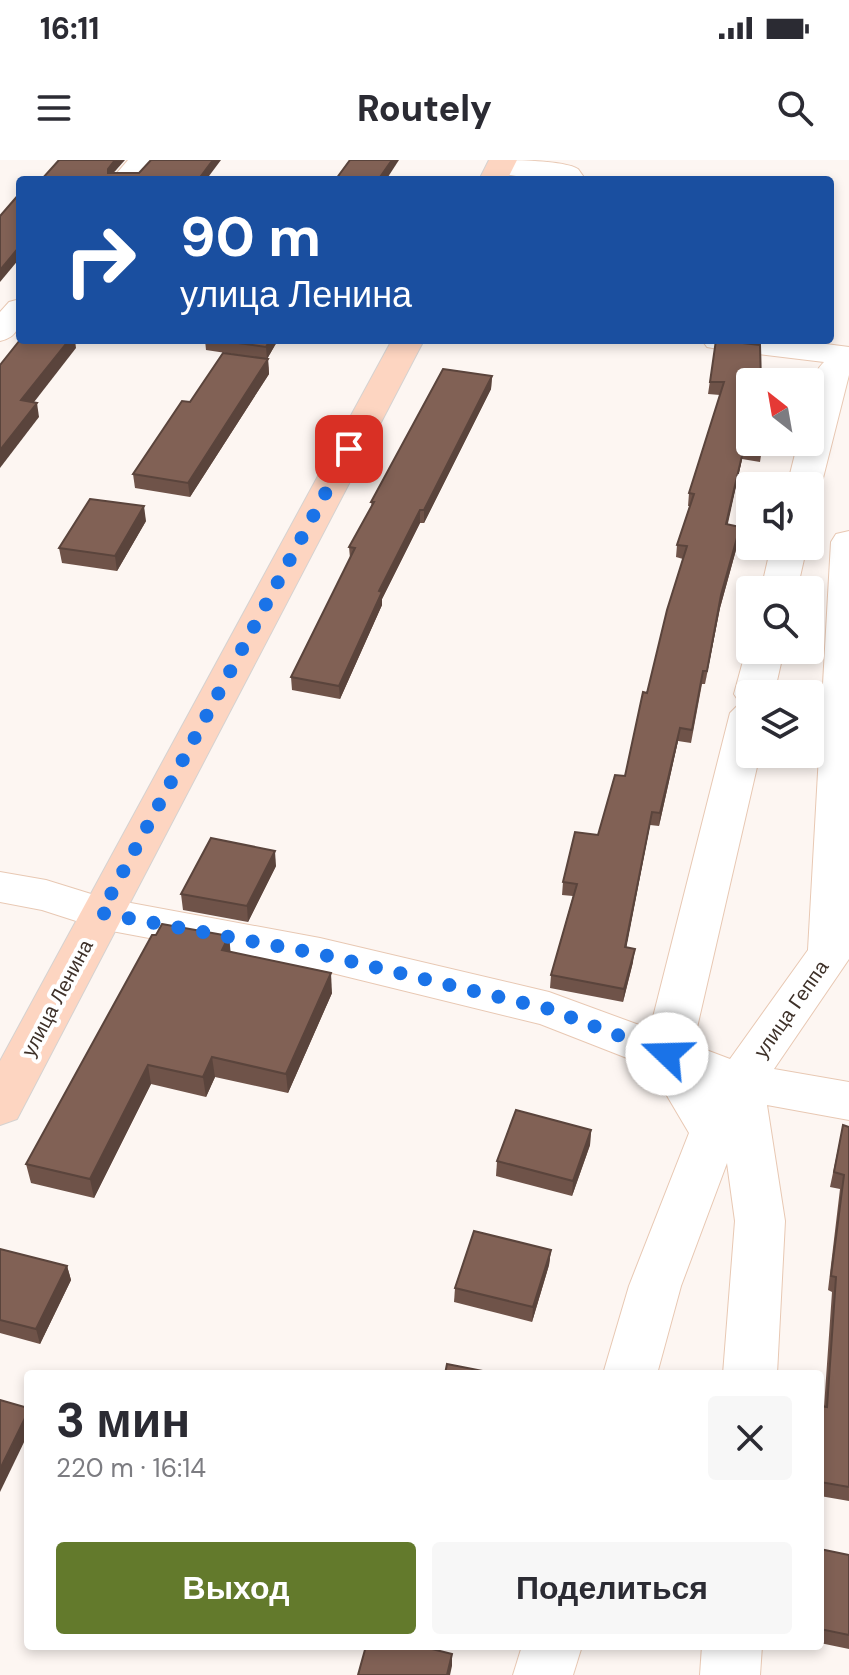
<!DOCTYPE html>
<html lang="ru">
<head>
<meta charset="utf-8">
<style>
  :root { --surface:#fff; --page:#f7f7f7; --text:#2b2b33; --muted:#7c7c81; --accent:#637a2c }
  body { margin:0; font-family:"DM Sans",sans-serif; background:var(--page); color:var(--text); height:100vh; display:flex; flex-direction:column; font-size:30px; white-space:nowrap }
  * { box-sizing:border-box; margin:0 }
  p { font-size:26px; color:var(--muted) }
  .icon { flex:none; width:44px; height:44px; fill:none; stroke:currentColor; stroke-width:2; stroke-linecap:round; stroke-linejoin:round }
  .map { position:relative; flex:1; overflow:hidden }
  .panel { position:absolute; left:24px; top:1210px; width:800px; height:280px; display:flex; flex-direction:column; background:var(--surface); border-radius:8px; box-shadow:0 4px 12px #0003 }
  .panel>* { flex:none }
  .banner { position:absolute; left:16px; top:16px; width:818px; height:168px; border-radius:8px; box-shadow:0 4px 12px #0003; background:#1a4fa0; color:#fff; overflow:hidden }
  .needle { width:52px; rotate:329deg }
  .tools { position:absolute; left:736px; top:208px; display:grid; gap:16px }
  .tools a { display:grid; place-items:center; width:88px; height:88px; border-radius:8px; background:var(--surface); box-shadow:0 4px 12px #0003; font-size:40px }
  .pin { position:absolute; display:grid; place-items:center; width:68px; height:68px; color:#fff; margin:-34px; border-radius:16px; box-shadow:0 4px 12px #0006 }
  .me { position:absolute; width:88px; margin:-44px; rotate:291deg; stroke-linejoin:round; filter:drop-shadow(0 0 6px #0008) }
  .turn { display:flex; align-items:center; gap:28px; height:168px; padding:0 32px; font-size:36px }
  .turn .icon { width:104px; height:104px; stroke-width:2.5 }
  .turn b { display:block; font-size:56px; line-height:68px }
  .round { display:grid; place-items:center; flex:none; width:84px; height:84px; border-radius:8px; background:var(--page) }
  .overview { display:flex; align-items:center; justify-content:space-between; height:136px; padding:0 32px }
  h1 { font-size:48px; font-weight:800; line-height:60px }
  .button { display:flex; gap:16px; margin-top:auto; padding:16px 32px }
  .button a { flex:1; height:92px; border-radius:8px; background:var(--accent); color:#fff; font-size:32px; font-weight:800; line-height:92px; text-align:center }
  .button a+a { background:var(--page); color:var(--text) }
  .status { display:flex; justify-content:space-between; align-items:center; height:56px; padding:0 40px; background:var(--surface); direction:ltr }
  .status svg { height:22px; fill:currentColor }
  header { display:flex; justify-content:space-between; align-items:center; height:104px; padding:0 32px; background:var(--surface); font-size:36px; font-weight:800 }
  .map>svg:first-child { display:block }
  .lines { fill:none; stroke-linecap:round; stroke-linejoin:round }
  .minor-casing { stroke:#e8c8b3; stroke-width:2 }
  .major-casing { stroke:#d5d2d0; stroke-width:2 }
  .minor { fill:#fff; fill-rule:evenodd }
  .major { fill:#fdd5c1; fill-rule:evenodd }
  .wall { fill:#6f5349 }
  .shaded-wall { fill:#5a443c }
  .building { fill:#816155; stroke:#5a443c; stroke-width:2 }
  .route { stroke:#1a73e8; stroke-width:14; stroke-dasharray:0 25.2 }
  .labels { text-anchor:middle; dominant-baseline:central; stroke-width:8; stroke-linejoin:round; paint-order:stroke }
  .street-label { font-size:20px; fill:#3e3129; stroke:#fff }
</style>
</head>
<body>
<div class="status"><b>16:11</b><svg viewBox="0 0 49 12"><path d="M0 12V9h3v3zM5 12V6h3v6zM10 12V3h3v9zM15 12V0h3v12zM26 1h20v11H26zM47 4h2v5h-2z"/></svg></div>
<header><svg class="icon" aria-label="menu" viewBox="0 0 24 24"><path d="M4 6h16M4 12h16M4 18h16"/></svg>Routely<svg class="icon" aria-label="search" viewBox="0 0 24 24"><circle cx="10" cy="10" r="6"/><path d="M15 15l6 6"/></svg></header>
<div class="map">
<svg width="849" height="1515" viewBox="0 0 849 1515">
  <rect width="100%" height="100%" fill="#fdf6f2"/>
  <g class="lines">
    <defs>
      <g id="minor">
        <path d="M 128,0 L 157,0 L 140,20 L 111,20 Z"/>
        <path d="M 491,0 C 508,0 564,0 578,9 C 579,10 585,19 586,20 C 554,20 523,19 491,11 L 487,5 Z"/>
        <path d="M 20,139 C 20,159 23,176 0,181 L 0,152 L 9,142 Z"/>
        <path d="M 702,180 L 795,180 L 849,187 L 849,215 L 821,326 L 816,333 L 810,335 L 810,326 L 787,326 L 798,282 L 810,282 C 810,258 805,220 824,202 L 718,189 L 707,187 Z"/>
        <path d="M 849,371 L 849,799 L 774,909 L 849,922 L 849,960 L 767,945 L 785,1061 L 777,1214 L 723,1214 L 735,1061 L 727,1003 L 681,1126 L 657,1214 L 603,1214 L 629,1126 L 689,973 L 650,907 L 540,864 L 320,810 L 101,769 L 42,750 L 0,742 L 0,712 L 46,720 L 104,738 L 320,778 L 549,832 L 650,869 L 730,553 L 740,543 L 734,534 L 746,490 L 750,484 L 750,490 L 784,490 L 774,534 L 750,534 L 750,594 L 760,594 L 693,885 L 730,899 L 808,790 L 831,382 L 836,374 Z"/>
        <path d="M 771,386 L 807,386 L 797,430 L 761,430 Z"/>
        <path d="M 522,1486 L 582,1486 L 573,1515 L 513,1515 Z"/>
        <path d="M 702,1486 L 762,1486 L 760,1515 L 700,1515 Z"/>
      </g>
      <g id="major">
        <path d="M 489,0 L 517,0 L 507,20 L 479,20 Z"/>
        <path d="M 392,180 L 424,180 L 17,959 L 0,965 L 0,901 Z"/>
      </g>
    </defs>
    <!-- minor casing -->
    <use href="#minor" class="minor-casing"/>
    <!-- major casing -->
    <use href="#major" class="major-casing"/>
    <!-- minor -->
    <use href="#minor" class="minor"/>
    <!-- major -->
    <use href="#major" class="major"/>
  </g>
  <!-- wall -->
  <g class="wall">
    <path d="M 205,180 L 278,180 L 267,199 L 206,190 Z"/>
    <path d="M 716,180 L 762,289 L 760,302 L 742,299 L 727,365 L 739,379 L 720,448 L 705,524 L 702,524 L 691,583 L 678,581 L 659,666 L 650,665 L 626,787 L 633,802 L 623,842 L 550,828 L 551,815 L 573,736 L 562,735 L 563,722 L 598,675 L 625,616 L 683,399 L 676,397 L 677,385 L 690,346 L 688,346 L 689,333 L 720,235 L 708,234 Z"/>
    <path d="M 268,199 L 269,214 L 190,337 L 135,328 L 133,314 L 190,242 Z"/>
    <path d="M 492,216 L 491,229 L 424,363 L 420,363 L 382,439 L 382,445 L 340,539 L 292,530 L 291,517 L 350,398 L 349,387 L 372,347 L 371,342 Z"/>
    <path d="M 146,361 L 117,411 L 62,403 L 59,388 Z"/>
    <path d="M 276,706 L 248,762 L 183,750 L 181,734 Z"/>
    <path d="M 229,776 L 230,791 L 332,833 L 288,933 L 215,917 L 206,937 L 151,924 L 94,1038 L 31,1023 L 26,1004 Z"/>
    <path d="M 843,965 L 849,967 L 849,1341 L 820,1336 L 820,1246 L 824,1247 L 832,1132 L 828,1130 L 840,1029 L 830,1027 Z"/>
    <path d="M 591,970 L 590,985 L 572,1036 L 496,1016 L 497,1001 Z"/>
    <path d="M 0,1089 L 67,1106 L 71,1120 L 40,1184 L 0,1173 Z"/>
    <path d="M 551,1090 L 549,1105 L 532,1162 L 454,1142 L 455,1128 Z"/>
    <path d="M 820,1389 L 849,1395 L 849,1489 L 820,1483 Z"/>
  </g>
  <!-- shaded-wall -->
  <g class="shaded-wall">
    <path d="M 115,0 L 125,0 L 109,18 L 108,9 Z"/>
    <path d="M 213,0 L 221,0 L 206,20 L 198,20 Z"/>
    <path d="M 392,0 L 399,0 L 386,20 L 378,20 Z"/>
    <path d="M 20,86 L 20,98 L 0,122 L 0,110 Z"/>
    <path d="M 69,180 L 75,180 L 76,188 L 24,255 L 21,240 Z"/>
    <path d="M 270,180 L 278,180 L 267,199 L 266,187 Z"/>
    <path d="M 268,199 L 269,214 L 190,337 L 188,323 Z"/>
    <path d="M 492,216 L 491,229 L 424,363 L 424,350 Z"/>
    <path d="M 37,243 L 39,257 L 0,308 L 0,290 Z"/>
    <path d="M 744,287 L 742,299 L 725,377 L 726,364 Z"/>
    <path d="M 144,346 L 146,361 L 117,411 L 115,396 Z"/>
    <path d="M 420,350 L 420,363 L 382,439 L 382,445 L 340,539 L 339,526 L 379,431 Z"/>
    <path d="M 740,367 L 739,379 L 720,448 L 705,524 L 721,435 Z"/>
    <path d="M 680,568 L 678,581 L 659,666 L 660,653 Z"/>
    <path d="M 652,652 L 650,665 L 624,800 L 625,787 Z"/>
    <path d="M 275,691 L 276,706 L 248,762 L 247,746 Z"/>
    <path d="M 229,776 L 231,796 L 222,790 Z"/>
    <path d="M 635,789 L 633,802 L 623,842 L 624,829 Z"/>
    <path d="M 331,813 L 332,833 L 288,933 L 286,914 Z"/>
    <path d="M 212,897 L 215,917 L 206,937 L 203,917 Z"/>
    <path d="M 148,905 L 151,924 L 94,1038 L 90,1019 Z"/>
    <path d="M 591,970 L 590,985 L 572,1036 L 573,1021 Z"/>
    <path d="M 551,1090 L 549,1105 L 532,1162 L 533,1147 Z"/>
    <path d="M 67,1106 L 71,1120 L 40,1184 L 36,1169 Z"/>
    <path d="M 28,1252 L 28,1274 L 0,1332 L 0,1309 Z"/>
    <path d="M 452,1494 L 452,1506 L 450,1515 L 447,1515 Z"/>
  </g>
  <!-- building -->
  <g class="building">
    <path d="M 59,0 L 115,0 L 108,9 L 108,13 L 139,13 L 151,0 L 213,0 L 198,20 L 31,20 L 33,18 L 42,19 Z"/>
    <path d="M 350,0 L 392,0 L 378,20 L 325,20 L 326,18 L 336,19 Z"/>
    <path d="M 20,33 L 20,86 L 0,110 L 0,56 Z"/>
    <path d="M 20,180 L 69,180 L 21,240 L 37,243 L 0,290 L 0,205 Z"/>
    <path d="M 217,180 L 270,180 L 266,187 Z"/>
    <path d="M 716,180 L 760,185 L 761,222 L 750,222 L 750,282 L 762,282 L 762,289 L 744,287 L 726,364 L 740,367 L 721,435 L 707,511 L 703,511 L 692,570 L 680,568 L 660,653 L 652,652 L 625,787 L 635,789 L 624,829 L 551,815 L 577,724 L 563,722 L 575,672 L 598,675 L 615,615 L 625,616 L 643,532 L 647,533 L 667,450 L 687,386 L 677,385 L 694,334 L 689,333 L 724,222 L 710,222 Z"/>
    <path d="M 223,193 L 268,199 L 188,323 L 133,314 L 182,241 L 190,242 Z"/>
    <path d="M 443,209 L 492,216 L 424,350 L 420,350 L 379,431 L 382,432 L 339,526 L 291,517 L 355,388 L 349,387 L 374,342 L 371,342 Z"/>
    <path d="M 90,339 L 144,346 L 115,396 L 59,388 Z"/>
    <path d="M 211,678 L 275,691 L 247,746 L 181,734 Z"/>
    <path d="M 162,764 L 229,776 L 222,790 L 331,813 L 286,914 L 212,897 L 203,917 L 148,905 L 90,1019 L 26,1004 L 152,775 L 156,775 Z"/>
    <path d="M 516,950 L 591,970 L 573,1021 L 497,1001 Z"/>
    <path d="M 843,965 L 849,967 L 849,1327 L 820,1322 L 820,1246 L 827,1247 L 836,1117 L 831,1116 L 844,1015 L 834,1012 Z"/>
    <path d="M 474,1071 L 551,1090 L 533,1147 L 455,1128 Z"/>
    <path d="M 0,1089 L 67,1106 L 36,1169 L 0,1160 Z"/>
    <path d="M 447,1204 L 498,1214 L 445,1214 Z"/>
    <path d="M 0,1240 L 28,1248 L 28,1252 L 0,1309 Z"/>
    <path d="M 820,1389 L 849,1395 L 849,1475 L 820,1469 Z"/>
    <path d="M 366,1486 L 420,1486 L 452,1494 L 447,1515 L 358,1515 Z"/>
  </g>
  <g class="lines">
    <!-- route -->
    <path class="route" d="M 349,289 L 101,753 L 320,794 L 549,849 L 667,894"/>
  </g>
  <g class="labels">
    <!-- street labels -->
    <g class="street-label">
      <text transform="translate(57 838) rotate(-62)">улица Ленина</text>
      <text transform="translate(791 849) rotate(-55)">улица Геппа</text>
    </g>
  </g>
</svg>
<div class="tools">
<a><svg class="needle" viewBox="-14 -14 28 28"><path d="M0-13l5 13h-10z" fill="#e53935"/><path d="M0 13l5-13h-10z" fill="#7c7c81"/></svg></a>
<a><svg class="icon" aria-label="sound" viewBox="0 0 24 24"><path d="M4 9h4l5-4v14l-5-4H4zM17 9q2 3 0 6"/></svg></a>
<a><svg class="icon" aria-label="search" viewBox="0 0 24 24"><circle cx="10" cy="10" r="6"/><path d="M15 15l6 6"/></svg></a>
<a><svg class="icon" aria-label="layers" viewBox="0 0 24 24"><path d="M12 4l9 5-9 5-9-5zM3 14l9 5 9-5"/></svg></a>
</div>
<div class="pin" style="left:349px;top:289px;background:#d93025"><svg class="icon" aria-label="arrive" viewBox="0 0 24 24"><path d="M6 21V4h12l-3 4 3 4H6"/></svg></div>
<svg class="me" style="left:667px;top:894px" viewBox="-20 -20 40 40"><circle r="19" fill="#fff"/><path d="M0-13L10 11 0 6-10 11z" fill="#1a73e8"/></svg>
<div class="banner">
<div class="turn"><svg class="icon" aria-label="right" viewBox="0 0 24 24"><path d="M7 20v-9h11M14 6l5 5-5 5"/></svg><div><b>90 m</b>улица Ленина</div></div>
</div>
<section class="panel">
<div class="overview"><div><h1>3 мин</h1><p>220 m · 16:14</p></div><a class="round"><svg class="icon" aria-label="close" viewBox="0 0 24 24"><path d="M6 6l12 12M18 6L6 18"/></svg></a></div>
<div class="button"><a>Выход</a><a>Поделиться</a></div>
</section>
</div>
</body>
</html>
